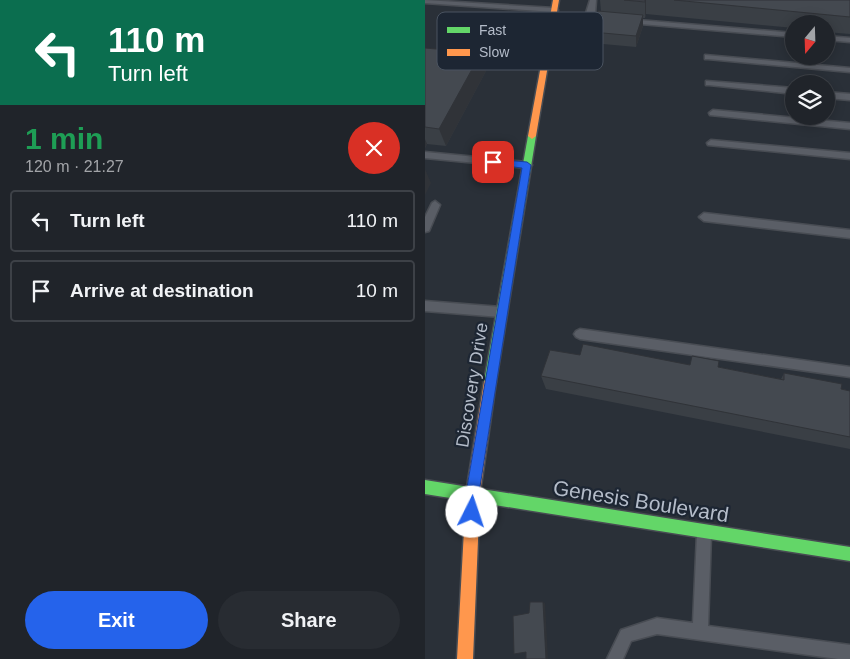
<!DOCTYPE html>
<html lang="en">
<head>
<meta charset="utf-8">
<style>
  :root { --surface:#20242a; --page:#282c32; --text:#f1f3f6; --muted:#a2a4a8; --line:#3d4147; --accent:#2563eb }
  body { margin:0; font-family:Arial,sans-serif; background:var(--page); color:var(--text); height:100vh; display:flex; flex-direction:column; font-size:19px; white-space:nowrap }
  * { box-sizing:border-box; margin:0 }
  p { font-size:16px; color:var(--muted) }
  .icon { flex:none; width:28px; height:28px; fill:none; stroke:currentColor; stroke-width:2; stroke-linecap:round; stroke-linejoin:round }
  .map { position:relative; flex:1; overflow:hidden }
  .drawer { display:flex; flex-direction:column; background:var(--surface); width:425px }
  .drawer>* { flex:none }
  .banner { background:#0b6e4f; color:#fff; overflow:hidden }
  .needle { width:32px; rotate:199deg }
  .buttons { position:absolute; left:360px; top:15px; display:grid; gap:10px }
  .buttons a { display:grid; place-items:center; width:50px; height:50px; border-radius:50%; background:var(--surface); box-shadow:0 2px 12px #0003,0 0 0 1px var(--line); font-size:25px }
  .pin { position:absolute; display:grid; place-items:center; width:42px; height:42px; color:#fff; margin:-21px; border-radius:10px; box-shadow:0 2px 8px #0006 }
  .me { position:absolute; width:55px; margin:-28px; rotate:4deg; stroke-linejoin:round; filter:drop-shadow(0 0 4px #0008) }
  .turn { display:flex; align-items:center; gap:18px; height:105px; padding:0 25px; font-size:22px }
  .turn .icon { width:65px; height:65px; stroke-width:2.5 }
  .turn b { display:block; font-size:35px; line-height:42px }
  .round { display:grid; place-items:center; flex:none; width:52px; height:52px; border-radius:26px; background:var(--page) }
  .headline { display:flex; align-items:center; justify-content:space-between; height:85px; padding:0 25px }
  h1 { font-size:30px; font-weight:700; line-height:38px; color:#1e9e55 }
  .button { display:flex; gap:10px; margin-top:auto; padding:10px 25px }
  .button a { flex:1; height:58px; border-radius:30px; background:var(--accent); color:#fff; font-size:20px; font-weight:700; line-height:58px; text-align:center }
  .button a+a { background:var(--page); color:var(--text) }
  ul { padding:0; list-style:none }
  li { display:flex; align-items:center; gap:15px; height:62px; margin:0 10px 8px; padding:0 15px; border:2px solid var(--line); border-radius:5px }
  li div { flex:1 }
  li b { display:block; font-size:19px }
  li em { font-style:normal }
  main { display:flex; flex:1; min-height:0 }
  .map>svg:first-child { display:block }
  .lines { fill:none; stroke-linecap:round; stroke-linejoin:round }
  .lane-casing { stroke:#484c53; stroke-width:3 }
  .fast-casing { stroke:#484c53; stroke-width:3 }
  .slow-casing { stroke:#484c53; stroke-width:3 }
  .lane { fill:#5a5e66; fill-rule:evenodd }
  .fast { fill:#63d668; fill-rule:evenodd }
  .slow { fill:#ff974d; fill-rule:evenodd }
  .wall { fill:#3a3f45 }
  .shaded-wall { fill:#303338 }
  .building { fill:#444950; stroke:#303338 }
  .route { fill:#2563eb; stroke:#184099 }
  .labels { text-anchor:middle; dominant-baseline:central; stroke-width:4.5; stroke-linejoin:round; paint-order:stroke }
  .street-label { font-size:18px; fill:#b4bcc9; stroke:#1d2633 }
  .near-street-label { font-size:21px; fill:#b4bcc9; stroke:#1d2633 }
  .key { fill:#1d2633; stroke:#4a5360; stroke-width:1 }
  .key-label { font-size:14px; fill:#b4bcc9 }
</style>
</head>
<body>
<main>
<section class="drawer">
<div class="banner">
<div class="turn"><svg class="icon" aria-label="left" viewBox="0 0 24 24"><path d="M17 20v-9H6M10 6l-5 5 5 5"/></svg><div><b>110 m</b>Turn left</div></div>
</div>
<div class="headline"><div><h1>1 min</h1><p>120 m · 21:27</p></div><a class="round" style="background:#d93025;color:#fff"><svg class="icon" aria-label="close" viewBox="0 0 24 24"><path d="M6 6l12 12M18 6L6 18"/></svg></a></div>
<ul>
<li><svg class="icon" aria-label="left" viewBox="0 0 24 24"><path d="M17 20v-9H6M10 6l-5 5 5 5"/></svg><div><b>Turn left</b></div><em>110 m</em></li>
<li><svg class="icon" aria-label="arrive" viewBox="0 0 24 24"><path d="M6 21V4h12l-3 4 3 4H6"/></svg><div><b>Arrive at destination</b></div><em>10 m</em></li>
</ul>
<div class="button"><a>Exit</a><a>Share</a></div>
</section>
<div class="map">
<svg width="425" height="659" viewBox="0 0 425 659">
  <rect width="100%" height="100%" fill="#2a3038"/>
  <g class="lines">
    <defs>
      <g id="lane">
        <path d="M 0,0 L 129,8 L 133,10 L 129,12 L 0,3 Z"/>
        <path d="M 165,0 L 171,0 L 170,14 L 188,18 L 188,22 L 164,18 L 161,13 Z"/>
        <path d="M 201,19 L 369,33 L 369,37 L 204,23 L 201,23 Z"/>
        <path d="M 401,36 L 425,38 L 425,42 L 401,40 Z"/>
        <path d="M 280,55 L 425,68 L 425,72 L 283,59 L 280,59 Z"/>
        <path d="M 281,81 L 369,88 L 369,94 L 284,85 L 281,85 Z"/>
        <path d="M 401,92 L 425,94 L 425,100 L 401,98 Z"/>
        <path d="M 288,110 L 425,123 L 425,129 L 285,115 L 284,113 Z"/>
        <path d="M 286,140 L 425,153 L 425,159 L 283,145 L 282,143 Z"/>
        <path d="M 0,152 L 102,162 L 107,165 L 102,168 L 0,158 Z"/>
        <path d="M 10,201 L 15,205 L 4,231 L 0,232 L 0,217 L 7,203 Z"/>
        <path d="M 279,213 L 425,230 L 425,238 L 279,221 L 274,217 Z"/>
        <path d="M 0,301 L 76,307 L 80,309 L 82,312 L 80,315 L 76,317 L 0,311 Z"/>
        <path d="M 155,329 L 425,367 L 425,377 L 155,339 L 151,337 L 149,334 L 151,331 Z"/>
        <path d="M 279,527 L 284,529 L 286,534 L 283,626 L 425,645 L 425,659 L 413,659 L 232,634 L 206,641 L 198,659 L 182,659 L 196,630 L 232,618 L 268,623 L 272,534 L 274,529 Z"/>
      </g>
      <g id="fast">
        <path d="M 107,133 L 111,136 L 71,382 L 69,386 L 65,387 L 61,386 L 59,382 L 103,136 Z"/>
        <path d="M 0,480 L 425,547 L 425,561 L 0,494 Z"/>
      </g>
      <g id="slow">
        <path d="M 128,0 L 134,0 L 111,136 L 107,139 L 103,136 Z"/>
        <path d="M 65,377 L 69,378 L 71,382 L 55,493 L 48,659 L 32,659 L 41,493 L 59,382 L 61,378 Z"/>
      </g>
    </defs>
    <!-- lane casing -->
    <use href="#lane" class="lane-casing"/>
    <!-- fast casing -->
    <use href="#fast" class="fast-casing"/>
    <!-- slow casing -->
    <use href="#slow" class="slow-casing"/>
    <!-- lane -->
    <use href="#lane" class="lane"/>
    <!-- fast -->
    <use href="#fast" class="fast"/>
    <!-- slow -->
    <use href="#slow" class="slow"/>
  </g>
  <!-- wall -->
  <g class="wall">
    <path d="M 175,0 L 425,0 L 425,34 L 401,32 L 401,24 L 369,24 L 369,28 L 221,14 L 220,18 L 218,18 L 218,26 L 211,47 L 167,43 L 167,32 L 176,11 Z"/>
    <path d="M 0,48 L 61,71 L 21,146 L 2,144 L 0,148 Z"/>
    <path d="M 155,355 L 293,367 L 356,379 L 359,373 L 425,391 L 425,449 L 121,389 L 116,376 Z"/>
  </g>
  <!-- shaded-wall -->
  <g class="shaded-wall">
    <path d="M 220,0 L 221,0 L 221,14 L 220,18 Z"/>
    <path d="M 218,15 L 218,26 L 211,47 L 211,36 Z"/>
    <path d="M 56,53 L 61,71 L 21,146 L 14,129 Z"/>
    <path d="M 0,139 L 2,144 L 0,148 Z"/>
    <path d="M 0,169 L 6,183 L 0,195 Z"/>
    <path d="M 118,602 L 120,603 L 123,659 L 121,659 Z"/>
  </g>
  <!-- building -->
  <g class="building">
    <path d="M 199,0 L 220,0 L 220,2 Z"/>
    <path d="M 249,0 L 425,0 L 425,17 Z"/>
    <path d="M 173,11 L 218,15 L 211,36 L 167,32 Z"/>
    <path d="M 0,48 L 56,53 L 14,129 L 0,127 Z"/>
    <path d="M 158,344 L 265,365 L 267,356 L 294,361 L 293,367 L 359,380 L 359,373 L 417,384 L 416,389 L 425,391 L 425,437 L 116,376 L 125,350 L 155,355 Z"/>
    <path d="M 105,602 L 118,602 L 121,659 L 101,659 L 101,652 L 89,654 L 88,616 L 104,613 Z"/>
  </g>
  <!-- route -->
  <path class="route" d="M 68,159 L 102,162 L 106,165 L 54,493 L 51,516 L 47,518 L 42,516 L 40,512 L 41,493 L 97,168 L 65,164 L 63,162 Z"/>
  <g class="labels">
    <!-- street labels -->
    <g class="street-label">
      <text transform="translate(47 385) rotate(-81)">Discovery Drive</text>
    </g>
    <!-- near-street labels -->
    <g class="near-street-label">
      <text transform="translate(216 501) rotate(9)">Genesis Boulevard</text>
    </g>
  </g>
  <!-- legend -->
  <rect x="12" y="12" width="166" height="58" rx="8" class="key"/>
  <rect x="22" y="27" width="23" height="6" fill="#63d668"/>
  <rect x="22" y="49" width="23" height="7" fill="#ff974d"/>
  <g class="key-label">
    <text x="54" y="35">Fast</text>
    <text x="54" y="57">Slow</text>
  </g>
</svg>
<div class="buttons">
<a><svg class="needle" viewBox="-14 -14 28 28"><path d="M0-13l5 13h-10z" fill="#e53935"/><path d="M0 13l5-13h-10z" fill="#a2a4a8"/></svg></a>
<a><svg class="icon" aria-label="layers" viewBox="0 0 24 24"><path d="M12 4l9 5-9 5-9-5zM3 14l9 5 9-5"/></svg></a>
</div>
<div class="pin" style="left:68px;top:162px;background:#d93025"><svg class="icon" aria-label="arrive" viewBox="0 0 24 24"><path d="M6 21V4h12l-3 4 3 4H6"/></svg></div>
<svg class="me" style="left:47px;top:512px" viewBox="-20 -20 40 40"><circle r="19" fill="#fff"/><path d="M0-13L10 11 0 6-10 11z" fill="#2563eb"/></svg>
</div>
</main>
</body>
</html>
